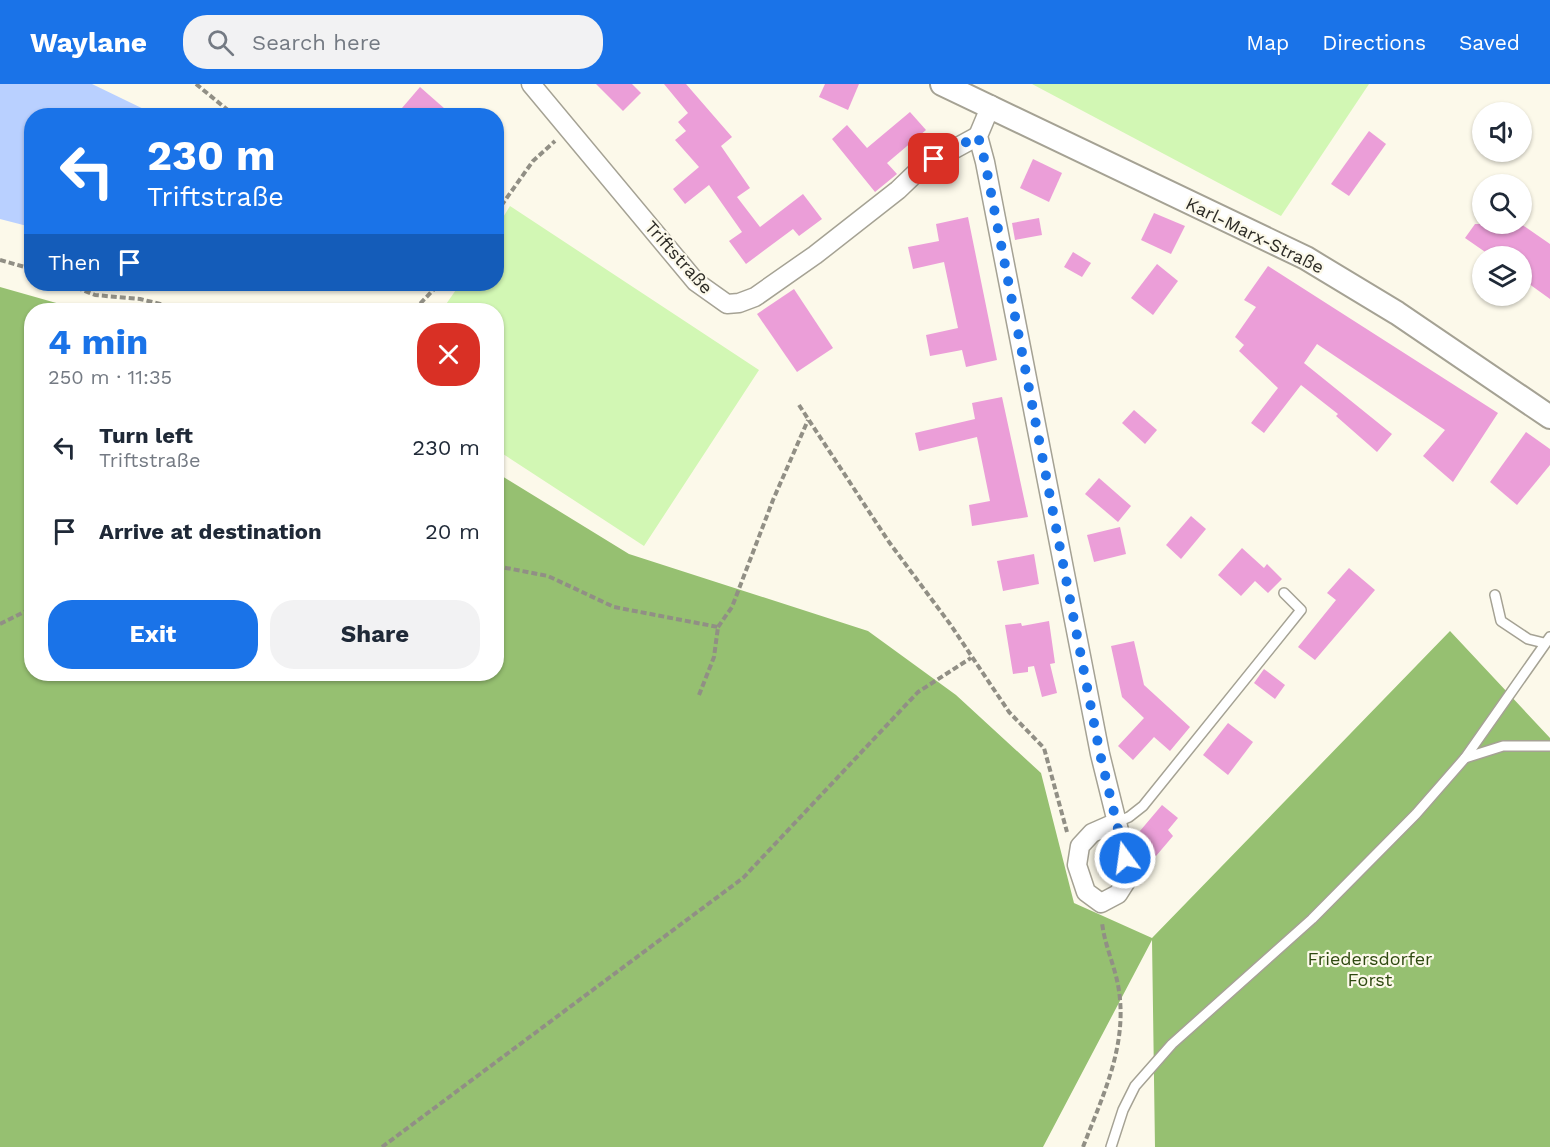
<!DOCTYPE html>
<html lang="en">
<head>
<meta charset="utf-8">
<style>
  :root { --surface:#fff; --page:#f2f2f3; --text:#1f2937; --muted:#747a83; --accent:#1a73e8 }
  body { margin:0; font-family:"Work Sans",sans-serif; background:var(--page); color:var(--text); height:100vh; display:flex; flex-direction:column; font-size:22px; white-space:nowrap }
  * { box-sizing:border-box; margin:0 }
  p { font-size:20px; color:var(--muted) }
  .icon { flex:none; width:33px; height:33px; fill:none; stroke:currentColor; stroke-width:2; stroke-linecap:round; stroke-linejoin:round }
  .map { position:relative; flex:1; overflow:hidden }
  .side { position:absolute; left:24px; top:219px; width:480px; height:378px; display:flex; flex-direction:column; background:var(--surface); border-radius:24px; box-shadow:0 2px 4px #0004 }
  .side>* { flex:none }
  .hud { position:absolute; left:24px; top:24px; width:480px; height:183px; border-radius:24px; box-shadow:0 2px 4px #0004; background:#1a73e8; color:#fff; overflow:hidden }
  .fabs { position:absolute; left:1472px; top:18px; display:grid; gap:12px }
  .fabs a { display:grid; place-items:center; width:60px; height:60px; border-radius:50%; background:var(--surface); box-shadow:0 2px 4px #0004; font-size:30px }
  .pin { position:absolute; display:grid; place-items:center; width:51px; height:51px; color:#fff; margin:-26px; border-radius:12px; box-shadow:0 3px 9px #0006 }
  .me { position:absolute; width:66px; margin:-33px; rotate:346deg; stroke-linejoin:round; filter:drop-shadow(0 0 4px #0008) }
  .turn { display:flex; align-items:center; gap:21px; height:126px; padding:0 24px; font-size:27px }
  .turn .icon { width:78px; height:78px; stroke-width:2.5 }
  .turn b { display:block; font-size:42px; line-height:51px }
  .then { display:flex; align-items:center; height:57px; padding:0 24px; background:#0003; gap:12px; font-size:22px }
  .round { display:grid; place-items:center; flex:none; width:63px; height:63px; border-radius:24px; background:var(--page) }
  .summary { display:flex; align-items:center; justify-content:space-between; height:102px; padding:0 24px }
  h1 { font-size:36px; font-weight:700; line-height:45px; color:var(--accent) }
  .cta { display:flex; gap:12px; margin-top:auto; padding:12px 24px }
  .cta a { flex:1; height:69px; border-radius:24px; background:var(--accent); color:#fff; font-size:24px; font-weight:700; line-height:69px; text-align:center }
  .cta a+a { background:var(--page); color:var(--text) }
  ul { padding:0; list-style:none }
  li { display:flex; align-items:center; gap:18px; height:84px; padding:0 24px }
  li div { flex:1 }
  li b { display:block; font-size:22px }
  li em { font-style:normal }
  header { display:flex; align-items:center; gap:36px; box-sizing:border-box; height:84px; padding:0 30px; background:var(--accent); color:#fff }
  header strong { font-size:28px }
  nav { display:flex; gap:33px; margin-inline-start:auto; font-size:21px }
  .search { width:420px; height:54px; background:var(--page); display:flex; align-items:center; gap:15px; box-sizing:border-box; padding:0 21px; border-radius:24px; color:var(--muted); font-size:22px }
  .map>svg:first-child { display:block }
  .green { fill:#d2f7b4 }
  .forest { fill:#96c071 }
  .water { fill:#b9d0ff }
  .building { fill:#eb9ed8 }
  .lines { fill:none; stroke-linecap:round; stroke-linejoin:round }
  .service-casing { stroke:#a5a294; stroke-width:12 }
  .minor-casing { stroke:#a5a294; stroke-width:21 }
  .tertiary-casing { stroke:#a5a294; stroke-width:26 }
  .path { stroke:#918f85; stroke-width:4; stroke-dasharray:6 3; stroke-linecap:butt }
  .service { stroke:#fff; stroke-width:9 }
  .minor { stroke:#fff; stroke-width:18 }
  .tertiary { stroke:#fff; stroke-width:22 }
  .route { stroke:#1a73e8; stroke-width:10; stroke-dasharray:0 18 }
  .labels { text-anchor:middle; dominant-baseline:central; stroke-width:4.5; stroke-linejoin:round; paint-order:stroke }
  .street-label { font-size:18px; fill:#2d2c27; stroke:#fcf9ea }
  .park-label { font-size:18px; fill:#2f4a11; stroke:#fcf9ea }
</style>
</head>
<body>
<header>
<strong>Waylane</strong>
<div class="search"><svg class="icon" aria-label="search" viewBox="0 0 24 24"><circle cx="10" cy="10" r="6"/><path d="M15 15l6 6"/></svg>Search here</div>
<nav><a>Map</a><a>Directions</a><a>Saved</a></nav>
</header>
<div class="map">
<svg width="1550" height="1063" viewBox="0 0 1550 1063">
  <rect width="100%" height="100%" fill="#fcf9ea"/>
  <!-- green -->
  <g class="green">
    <path d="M 1032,0 L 1369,0 L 1281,132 Z"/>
    <path d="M 510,122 L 759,286 L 644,462 L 497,366 L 496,226 L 442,226 L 460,200 L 496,200 L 497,143 Z"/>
  </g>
  <!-- forest -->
  <path class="forest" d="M 0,203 L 81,226 L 32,226 L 32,590 L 496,590 L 497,389 L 629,470 L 868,547 L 956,611 L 1041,689 L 1074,819 L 1152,854 L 1450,547 L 1550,654 L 1550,1063 L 1155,1063 L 1152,856 L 1043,1063 L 0,1063 Z"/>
  <!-- water -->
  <path class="water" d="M 0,0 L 92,0 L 156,31 L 32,32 L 31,143 L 0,135 Z"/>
  <!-- building -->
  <g class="building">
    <path d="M 596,0 L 632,0 L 641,9 L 623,27 Z"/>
    <path d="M 664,0 L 686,0 L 732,53 L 721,62 L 750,104 L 737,113 L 760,143 L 803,110 L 822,135 L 799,152 L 793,145 L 746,180 L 729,157 L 742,148 L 709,101 L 685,120 L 673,105 L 699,83 L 675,56 L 686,47 L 678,38 L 688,29 Z"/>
    <path d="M 825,0 L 859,0 L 848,26 L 819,13 Z"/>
    <path d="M 420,3 L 453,32 L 411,32 L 402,24 Z"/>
    <path d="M 910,28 L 926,46 L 887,79 L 897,90 L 875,108 L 832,55 L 847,41 L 867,64 Z"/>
    <path d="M 1369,47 L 1386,60 L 1349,112 L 1331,100 Z"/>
    <path d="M 1033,75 L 1062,89 L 1049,118 L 1020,104 Z"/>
    <path d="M 1154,129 L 1185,142 L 1171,170 L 1141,156 Z"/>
    <path d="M 968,133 L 997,276 L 966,283 L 962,266 L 930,272 L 926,251 L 958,244 L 944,178 L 913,185 L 908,163 L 939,157 L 936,140 Z"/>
    <path d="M 1039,134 L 1042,151 L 1015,156 L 1012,139 Z"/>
    <path d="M 1475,140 L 1521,140 L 1550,160 L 1550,215 L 1521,194 L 1521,172 L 1491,172 L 1465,154 Z"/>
    <path d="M 1073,168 L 1091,179 L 1082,193 L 1064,183 Z"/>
    <path d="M 1157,180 L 1178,197 L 1153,231 L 1131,214 Z"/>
    <path d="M 1268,182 L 1498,329 L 1453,398 L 1423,372 L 1445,346 L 1317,260 L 1304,279 L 1392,350 L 1377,368 L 1336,332 L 1338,330 L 1301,301 L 1264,349 L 1251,339 L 1278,304 L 1239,267 L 1244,261 L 1235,253 L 1256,223 L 1244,216 Z"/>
    <path d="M 794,205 L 833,264 L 797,288 L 757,230 Z"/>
    <path d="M 1002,313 L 1028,433 L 972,442 L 969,421 L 990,417 L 977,353 L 919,367 L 915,349 L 975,335 L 972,319 Z"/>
    <path d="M 1134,326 L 1157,346 L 1145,360 L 1122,339 Z"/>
    <path d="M 1526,348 L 1550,365 L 1550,381 L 1517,421 L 1490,398 Z"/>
    <path d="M 1099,394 L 1131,422 L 1118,438 L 1085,410 Z"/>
    <path d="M 1191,432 L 1206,445 L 1181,475 L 1166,461 Z"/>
    <path d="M 1120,443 L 1126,470 L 1094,478 L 1087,451 Z"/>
    <path d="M 1242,464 L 1264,484 L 1267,480 L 1282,495 L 1268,509 L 1255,497 L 1241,512 L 1218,491 Z"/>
    <path d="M 1034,470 L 1039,500 L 1003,507 L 997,477 Z"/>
    <path d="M 1349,484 L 1375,506 L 1315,576 L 1298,563 L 1336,516 L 1327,509 Z"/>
    <path d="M 1049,537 L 1055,579 L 1050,580 L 1057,609 L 1042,613 L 1034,582 L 1028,583 L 1028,588 L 1013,590 L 1005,541 L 1021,539 L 1022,542 Z"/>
    <path d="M 1134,557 L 1144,601 L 1190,643 L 1170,667 L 1154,653 L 1133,676 L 1118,662 L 1144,634 L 1122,613 L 1111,562 Z"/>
    <path d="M 1264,585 L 1285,601 L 1275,615 L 1254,599 Z"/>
    <path d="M 1228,639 L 1253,658 L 1228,691 L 1203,671 Z"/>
    <path d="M 1162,721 L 1178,734 L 1168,746 L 1173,752 L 1156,772 L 1134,754 Z"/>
  </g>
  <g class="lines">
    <defs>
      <g id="service">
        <path d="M 1495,511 L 1501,537 L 1528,555 L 1544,559"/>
        <path d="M 1465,674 L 1503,662 L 1550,662"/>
        <path d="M 1117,738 L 1129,733 L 1143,722 L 1301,526 L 1284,509"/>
        <path d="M 1111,1063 L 1123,1026 L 1135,1002 L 1172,960 L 1312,835 L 1416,730 L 1465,674 L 1550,553"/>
      </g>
      <g id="minor">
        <path d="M 531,0 L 696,198 L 727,220 L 739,219 L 755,213 L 815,171 L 898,106 L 923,82 L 978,52"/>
        <path d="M 991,21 L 978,52 L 985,78 L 1100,670 L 1130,791 L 1118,810 L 1101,819 L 1086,808 L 1077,781 L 1080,762 L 1092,749 L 1117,738"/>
      </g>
      <path id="tertiary" d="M 942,0 L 1306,174 L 1397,229 L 1550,333"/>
    </defs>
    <!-- service casing -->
    <use href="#service" class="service-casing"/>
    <!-- minor casing -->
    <use href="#minor" class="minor-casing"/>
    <!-- tertiary casing -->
    <use href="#tertiary" class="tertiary-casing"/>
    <!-- path -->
    <g class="path">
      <path d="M 196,0 L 235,32"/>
      <path d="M 496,129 L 533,77 L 555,57"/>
      <path d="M 0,176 L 32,185"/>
      <path d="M 68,200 L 95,211 L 140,215 L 185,226"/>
      <path d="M 428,200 L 433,205"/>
      <path d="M 414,226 L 439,200"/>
      <path d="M 799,321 L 889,458 L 950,540 L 1009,628 L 1044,664 L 1067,748"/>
      <path d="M 496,482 L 548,492 L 614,523 L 718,543 L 714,573 L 699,611"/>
      <path d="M 0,540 L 32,524"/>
      <path d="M 718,543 L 732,523 L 773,416 L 808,336"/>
      <path d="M 382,1063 L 743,794 L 918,608 L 971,574"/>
      <path d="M 1083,1063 C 1103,1011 1129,959 1118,901 C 1114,880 1104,859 1102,838"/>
    </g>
    <!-- service -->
    <use href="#service" class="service"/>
    <!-- minor -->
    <use href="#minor" class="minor"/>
    <!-- tertiary -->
    <use href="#tertiary" class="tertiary"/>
  </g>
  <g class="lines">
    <!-- route -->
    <path class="route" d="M 934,75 L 978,52 L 985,78 L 1100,670 L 1125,774"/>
  </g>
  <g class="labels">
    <!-- street labels -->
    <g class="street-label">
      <text transform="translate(1255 151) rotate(26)">Karl-Marx-Straße</text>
      <text transform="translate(679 173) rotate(48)">Triftstraße</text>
    </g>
    <!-- park labels -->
    <g class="park-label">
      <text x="1370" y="874">Friedersdorfer<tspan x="1370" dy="21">Forst</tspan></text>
    </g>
  </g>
</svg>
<div class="fabs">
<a><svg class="icon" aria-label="sound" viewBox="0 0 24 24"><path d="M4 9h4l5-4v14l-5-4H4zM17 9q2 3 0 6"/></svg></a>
<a><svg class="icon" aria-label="search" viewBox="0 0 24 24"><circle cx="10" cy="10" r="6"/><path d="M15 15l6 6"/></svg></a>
<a><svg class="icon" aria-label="layers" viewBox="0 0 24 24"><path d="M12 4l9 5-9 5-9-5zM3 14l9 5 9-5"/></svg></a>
</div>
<div class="pin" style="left:934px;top:75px;background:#d93025"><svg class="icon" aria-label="arrive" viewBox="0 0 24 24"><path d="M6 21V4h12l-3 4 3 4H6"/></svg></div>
<svg class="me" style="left:1125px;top:774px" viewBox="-20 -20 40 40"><circle r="17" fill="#1a73e8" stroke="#fff" stroke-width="3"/><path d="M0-11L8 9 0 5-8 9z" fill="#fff"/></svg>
<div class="hud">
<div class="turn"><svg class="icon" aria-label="left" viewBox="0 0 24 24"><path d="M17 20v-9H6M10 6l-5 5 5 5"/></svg><div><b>230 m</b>Triftstraße</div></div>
<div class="then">Then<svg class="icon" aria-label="arrive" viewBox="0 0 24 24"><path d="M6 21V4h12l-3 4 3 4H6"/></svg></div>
</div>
<section class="side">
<div class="summary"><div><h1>4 min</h1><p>250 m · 11:35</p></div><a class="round" style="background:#d93025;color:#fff"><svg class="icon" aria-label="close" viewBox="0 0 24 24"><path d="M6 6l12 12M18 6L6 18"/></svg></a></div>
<ul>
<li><svg class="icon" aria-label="left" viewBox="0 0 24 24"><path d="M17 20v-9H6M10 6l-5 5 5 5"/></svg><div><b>Turn left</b><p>Triftstraße</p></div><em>230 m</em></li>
<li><svg class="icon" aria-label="arrive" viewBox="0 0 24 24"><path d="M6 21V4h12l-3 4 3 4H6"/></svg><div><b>Arrive at destination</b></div><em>20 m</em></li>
</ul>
<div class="cta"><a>Exit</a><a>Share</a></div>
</section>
</div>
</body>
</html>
